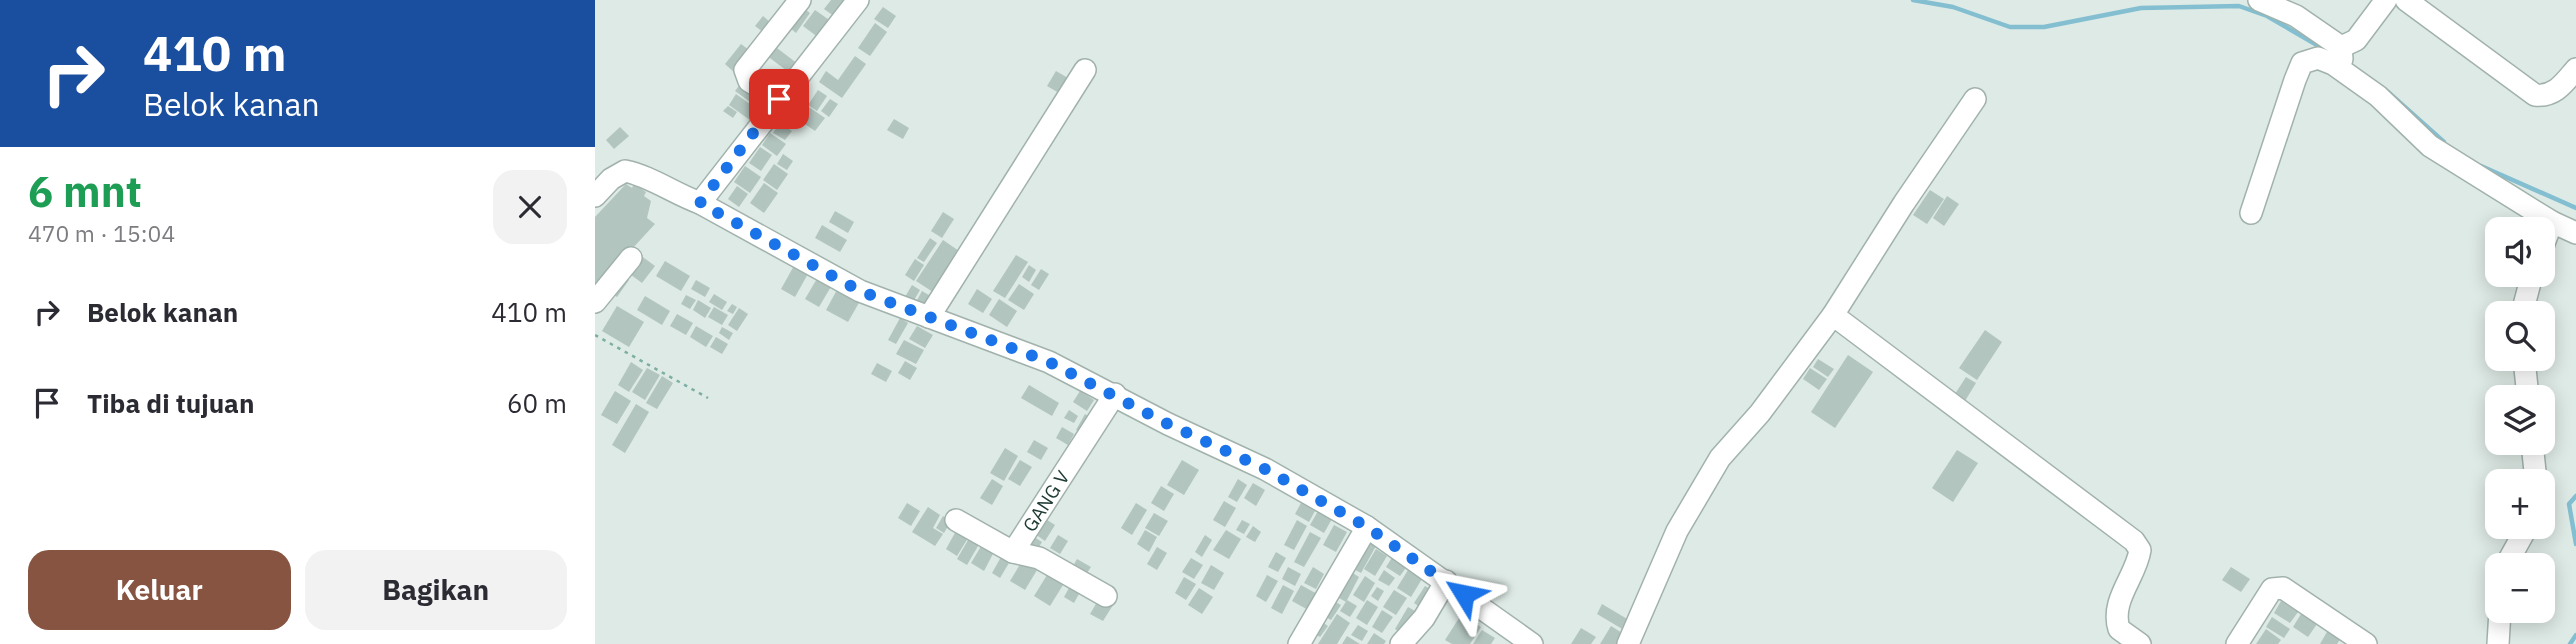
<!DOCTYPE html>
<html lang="id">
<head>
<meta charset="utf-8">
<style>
  :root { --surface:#fff; --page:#f2f2f3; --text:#2b2b33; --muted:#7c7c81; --accent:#865440 }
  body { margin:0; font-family:"IBM Plex Sans",sans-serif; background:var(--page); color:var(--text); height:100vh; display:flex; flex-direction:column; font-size:26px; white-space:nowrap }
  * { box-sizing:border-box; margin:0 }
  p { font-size:23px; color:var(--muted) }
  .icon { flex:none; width:38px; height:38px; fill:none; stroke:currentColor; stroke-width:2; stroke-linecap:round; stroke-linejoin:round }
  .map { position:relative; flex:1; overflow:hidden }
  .details { display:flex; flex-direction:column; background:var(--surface); width:595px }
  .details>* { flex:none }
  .banner { background:#1a4fa0; color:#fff; overflow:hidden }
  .buttons { position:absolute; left:1890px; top:217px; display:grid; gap:14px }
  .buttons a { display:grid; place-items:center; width:70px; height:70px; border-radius:14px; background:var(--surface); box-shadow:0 4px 18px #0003; font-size:35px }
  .pin { position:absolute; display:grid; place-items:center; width:60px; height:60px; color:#fff; margin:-30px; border-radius:14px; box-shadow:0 4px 10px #0006 }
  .me { position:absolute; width:77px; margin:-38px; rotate:305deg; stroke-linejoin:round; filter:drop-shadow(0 0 5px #0008) }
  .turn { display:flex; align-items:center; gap:24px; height:147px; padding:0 28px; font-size:32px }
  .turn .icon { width:91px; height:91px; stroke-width:2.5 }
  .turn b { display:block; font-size:49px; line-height:60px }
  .round { display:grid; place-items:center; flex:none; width:74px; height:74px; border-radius:21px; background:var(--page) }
  .head { display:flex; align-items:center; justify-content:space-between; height:119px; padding:0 28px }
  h1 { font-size:42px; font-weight:700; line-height:52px; color:#1e9e55 }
  .action { display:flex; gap:14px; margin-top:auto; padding:14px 28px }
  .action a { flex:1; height:80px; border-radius:21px; background:var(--accent); color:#fff; font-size:28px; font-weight:700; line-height:80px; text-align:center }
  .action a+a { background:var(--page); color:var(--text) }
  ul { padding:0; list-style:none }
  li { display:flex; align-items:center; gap:21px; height:91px; padding:0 28px }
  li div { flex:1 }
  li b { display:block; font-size:26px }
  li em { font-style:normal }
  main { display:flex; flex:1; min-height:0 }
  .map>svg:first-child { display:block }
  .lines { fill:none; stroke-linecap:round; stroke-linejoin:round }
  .stream { stroke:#83bfd1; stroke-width:4.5 }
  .building { fill:#b3c5bf }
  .minor-casing { stroke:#a1b2ac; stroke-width:24 }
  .path { stroke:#7daea3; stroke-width:2.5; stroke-dasharray:3.5 5; stroke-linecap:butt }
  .minor { stroke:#fff; stroke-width:21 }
  .route { stroke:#1a73e8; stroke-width:12; stroke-dasharray:0 21.6 }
  .labels { text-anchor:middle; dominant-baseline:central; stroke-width:6; stroke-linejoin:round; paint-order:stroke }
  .street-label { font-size:19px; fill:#1f3a34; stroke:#eef7f3 }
</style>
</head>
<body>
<main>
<section class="details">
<div class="banner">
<div class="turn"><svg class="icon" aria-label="right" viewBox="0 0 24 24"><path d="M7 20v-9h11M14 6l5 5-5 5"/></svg><div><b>410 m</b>Belok kanan</div></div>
</div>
<div class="head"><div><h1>6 mnt</h1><p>470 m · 15:04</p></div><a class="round"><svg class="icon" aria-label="close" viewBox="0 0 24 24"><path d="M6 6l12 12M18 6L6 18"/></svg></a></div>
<ul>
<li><svg class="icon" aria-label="right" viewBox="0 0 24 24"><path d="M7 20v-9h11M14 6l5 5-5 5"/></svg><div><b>Belok kanan</b></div><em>410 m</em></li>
<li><svg class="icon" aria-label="arrive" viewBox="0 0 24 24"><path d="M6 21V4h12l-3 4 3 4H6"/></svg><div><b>Tiba di tujuan</b></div><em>60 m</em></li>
</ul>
<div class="action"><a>Keluar</a><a>Bagikan</a></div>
</section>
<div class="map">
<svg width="1981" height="644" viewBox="0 0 1981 644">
  <rect width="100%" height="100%" fill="#deeae5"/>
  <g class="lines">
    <!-- stream -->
    <g class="stream">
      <path d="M 1318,0 L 1358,7 L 1415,27 L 1449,27 L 1546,8 L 1644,6 L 1672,16 L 1734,52"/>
      <path d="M 1793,92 L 1849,142"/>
      <path d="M 1886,166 L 1981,208"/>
      <path d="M 1981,496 L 1974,504 L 1981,544"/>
      <path d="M 1975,644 L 1981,635"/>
    </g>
  </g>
  <!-- building -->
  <g class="building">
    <path d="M 236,0 L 255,0 L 243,19 L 229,9 Z"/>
    <path d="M 288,7 L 301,16 L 293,28 L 279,19 Z"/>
    <path d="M 208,8 L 215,13 L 201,33 L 194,27 Z"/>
    <path d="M 220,10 L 240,24 L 228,41 L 208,26 Z"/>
    <path d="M 168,16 L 175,22 L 168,32 L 160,26 Z"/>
    <path d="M 280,23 L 292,32 L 275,56 L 263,48 Z"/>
    <path d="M 146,44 L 158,53 L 141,74 L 130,64 Z"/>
    <path d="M 178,45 L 203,64 L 196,74 L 171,55 Z"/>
    <path d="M 260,56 L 271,64 L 247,98 L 224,82 L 231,71 L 243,80 Z"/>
    <path d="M 461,71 L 473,78 L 464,93 L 452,86 Z"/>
    <path d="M 146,83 L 175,104 L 169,112 L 140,91 Z"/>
    <path d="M 223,90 L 232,96 L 222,111 L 213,105 Z"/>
    <path d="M 141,94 L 166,112 L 159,123 L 134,105 Z"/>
    <path d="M 235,99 L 243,104 L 234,117 L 226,111 Z"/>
    <path d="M 202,104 L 208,108 L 202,117 L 196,113 Z"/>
    <path d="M 133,106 L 142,112 L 138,118 L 128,111 Z"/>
    <path d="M 214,107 L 230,118 L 220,131 L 204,120 Z"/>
    <path d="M 299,119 L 314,128 L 308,139 L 292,130 Z"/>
    <path d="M 185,123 L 197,131 L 190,140 L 178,133 Z"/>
    <path d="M 25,127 L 34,136 L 19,149 L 11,140 Z"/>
    <path d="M 175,133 L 191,144 L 182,156 L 167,145 Z"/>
    <path d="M 165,147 L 177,155 L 166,171 L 154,163 Z"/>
    <path d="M 188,154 L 198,161 L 192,170 L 182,164 Z"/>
    <path d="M 179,164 L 193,174 L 182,190 L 168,180 Z"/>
    <path d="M 150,166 L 166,177 L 155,193 L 139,182 Z"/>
    <path d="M 169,183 L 183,193 L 169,213 L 155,203 Z"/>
    <path d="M 31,184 L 37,188 L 39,184 L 51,192 L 49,196 L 56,201 L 52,218 L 60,224 L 0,289 L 0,217 Z"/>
    <path d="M 142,186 L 153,194 L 144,207 L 133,199 Z"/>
    <path d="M 1335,190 L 1349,199 L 1332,224 L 1318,215 Z"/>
    <path d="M 1352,196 L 1364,204 L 1349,226 L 1338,218 Z"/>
    <path d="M 240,211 L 259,222 L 253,233 L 234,222 Z"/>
    <path d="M 348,212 L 359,219 L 347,238 L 336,231 Z"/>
    <path d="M 227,225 L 252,240 L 245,252 L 220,238 Z"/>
    <path d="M 335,238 L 342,243 L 329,262 L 322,258 Z"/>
    <path d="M 348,240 L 367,253 L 341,294 L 321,281 Z"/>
    <path d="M 45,255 L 60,266 L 47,283 L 32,272 Z"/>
    <path d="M 421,255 L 433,262 L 410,298 L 398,291 Z"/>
    <path d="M 320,259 L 329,265 L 319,281 L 310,275 Z"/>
    <path d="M 70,261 L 95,276 L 86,291 L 61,276 Z"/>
    <path d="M 200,264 L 214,272 L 200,297 L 186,289 Z"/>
    <path d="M 434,265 L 441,270 L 434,282 L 427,277 Z"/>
    <path d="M 446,269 L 454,274 L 444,290 L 436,285 Z"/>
    <path d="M 25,274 L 34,280 L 22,297 L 13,291 Z"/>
    <path d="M 223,277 L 237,285 L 224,307 L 210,299 Z"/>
    <path d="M 101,280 L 115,288 L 110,297 L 96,289 Z"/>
    <path d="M 424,284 L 439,294 L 429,310 L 413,300 Z"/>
    <path d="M 317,285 L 325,290 L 318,302 L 310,297 Z"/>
    <path d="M 243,288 L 265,301 L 253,322 L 231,310 Z"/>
    <path d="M 382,289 L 397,299 L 388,313 L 373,304 Z"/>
    <path d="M 327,291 L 339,298 L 331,309 L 321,302 Z"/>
    <path d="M 119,294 L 132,302 L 127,310 L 114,302 Z"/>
    <path d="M 91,295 L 101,300 L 95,309 L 86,304 Z"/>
    <path d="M 50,296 L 75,311 L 67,325 L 42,310 Z"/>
    <path d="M 404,299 L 422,311 L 412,327 L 394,315 Z"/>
    <path d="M 103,300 L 116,308 L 110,318 L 98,310 Z"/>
    <path d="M 137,304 L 142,307 L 138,314 L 132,311 Z"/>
    <path d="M 22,306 L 49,322 L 34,347 L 7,331 Z"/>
    <path d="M 119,307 L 133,315 L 127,325 L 113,317 Z"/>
    <path d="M 144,308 L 153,314 L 142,331 L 133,325 Z"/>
    <path d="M 82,314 L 98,323 L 91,335 L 75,326 Z"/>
    <path d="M 305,318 L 313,323 L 301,344 L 293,340 Z"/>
    <path d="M 101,326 L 118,336 L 111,347 L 95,337 Z"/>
    <path d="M 322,326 L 338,335 L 330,348 L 314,339 Z"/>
    <path d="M 127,327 L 138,333 L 134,340 L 124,333 Z"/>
    <path d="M 1390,330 L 1407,342 L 1382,380 L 1364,368 Z"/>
    <path d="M 121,337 L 133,344 L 127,354 L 115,347 Z"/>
    <path d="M 309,340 L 329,350 L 321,364 L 301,354 Z"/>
    <path d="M 1253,355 L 1278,372 L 1240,428 L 1216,412 Z"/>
    <path d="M 1223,359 L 1239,369 L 1233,377 L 1218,367 Z"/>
    <path d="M 310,361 L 322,368 L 315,380 L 303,373 Z"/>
    <path d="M 36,362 L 48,370 L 34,392 L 23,385 Z"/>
    <path d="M 282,363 L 297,371 L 291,382 L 276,374 Z"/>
    <path d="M 52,368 L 65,375 L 50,400 L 37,392 Z"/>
    <path d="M 1215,368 L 1232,379 L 1224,390 L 1208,379 Z"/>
    <path d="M 67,376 L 78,383 L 62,409 L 51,403 Z"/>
    <path d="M 1371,377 L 1381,383 L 1370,401 L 1360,394 Z"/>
    <path d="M 434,385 L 464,403 L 457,416 L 426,398 Z"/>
    <path d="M 20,391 L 36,401 L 22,424 L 6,415 Z"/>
    <path d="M 485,391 L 499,400 L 492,411 L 478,402 Z"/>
    <path d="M 41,404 L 54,412 L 30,453 L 17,445 Z"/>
    <path d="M 474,410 L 483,416 L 479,423 L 469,418 Z"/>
    <path d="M 490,414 L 499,420 L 490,435 L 481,430 Z"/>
    <path d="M 467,427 L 479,434 L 473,445 L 461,438 Z"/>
    <path d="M 439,440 L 453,448 L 446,460 L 432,452 Z"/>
    <path d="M 410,448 L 423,456 L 409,481 L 395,473 Z"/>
    <path d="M 1362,450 L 1383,463 L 1358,502 L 1337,488 Z"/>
    <path d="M 425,460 L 437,467 L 425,486 L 413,479 Z"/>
    <path d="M 587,460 L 604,470 L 589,495 L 572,485 Z"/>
    <path d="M 397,479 L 408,486 L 397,505 L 385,498 Z"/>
    <path d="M 643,479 L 652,485 L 642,502 L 633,497 Z"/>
    <path d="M 658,483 L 670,490 L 661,506 L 649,498 Z"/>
    <path d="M 566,486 L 579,494 L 569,511 L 556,503 Z"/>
    <path d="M 629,501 L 641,508 L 630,527 L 618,520 Z"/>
    <path d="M 312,503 L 325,511 L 316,526 L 303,518 Z"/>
    <path d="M 541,503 L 552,510 L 537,535 L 526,528 Z"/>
    <path d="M 706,503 L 720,511 L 714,522 L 700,514 Z"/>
    <path d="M 333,507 L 345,515 L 338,528 L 348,534 L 340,546 L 317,532 Z"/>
    <path d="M 723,511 L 737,519 L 729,533 L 715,525 Z"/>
    <path d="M 559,513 L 573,521 L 564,536 L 550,528 Z"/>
    <path d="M 348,516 L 356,521 L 349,533 L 341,528 Z"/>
    <path d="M 449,518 L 460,525 L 450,541 L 440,534 Z"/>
    <path d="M 647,520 L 655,524 L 649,534 L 641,530 Z"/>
    <path d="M 702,520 L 712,526 L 699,550 L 689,545 Z"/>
    <path d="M 739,525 L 752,532 L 741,552 L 728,545 Z"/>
    <path d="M 658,526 L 666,532 L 660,542 L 651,537 Z"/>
    <path d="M 550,530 L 562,537 L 554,552 L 542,544 Z"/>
    <path d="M 631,530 L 646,539 L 634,559 L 618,550 Z"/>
    <path d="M 361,531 L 373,538 L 362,556 L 351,549 Z"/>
    <path d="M 715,532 L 726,538 L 709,567 L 699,562 Z"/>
    <path d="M 376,535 L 386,541 L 372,565 L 362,559 Z"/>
    <path d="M 463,535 L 473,541 L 465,554 L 455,548 Z"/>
    <path d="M 610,535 L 617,540 L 607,557 L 600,552 Z"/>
    <path d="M 439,537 L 447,542 L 441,552 L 432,547 Z"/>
    <path d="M 768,539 L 781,546 L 766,573 L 753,566 Z"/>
    <path d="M 388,543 L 400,550 L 389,571 L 376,563 Z"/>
    <path d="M 562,547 L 572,553 L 562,570 L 552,564 Z"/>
    <path d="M 781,549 L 792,556 L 780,576 L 769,569 Z"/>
    <path d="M 681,552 L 691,558 L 683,572 L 673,567 Z"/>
    <path d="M 798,556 L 813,565 L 805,576 L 791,567 Z"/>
    <path d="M 406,557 L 414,563 L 405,578 L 397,573 Z"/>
    <path d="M 596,558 L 608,565 L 599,579 L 587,572 Z"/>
    <path d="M 482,559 L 496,567 L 490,576 L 477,568 Z"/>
    <path d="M 427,561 L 442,570 L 430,590 L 415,581 Z"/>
    <path d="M 616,565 L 629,573 L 619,590 L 606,583 Z"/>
    <path d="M 693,567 L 706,574 L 700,586 L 687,579 Z"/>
    <path d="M 718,567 L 729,574 L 721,589 L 709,583 Z"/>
    <path d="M 1636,567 L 1655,579 L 1646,592 L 1627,580 Z"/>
    <path d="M 753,570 L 764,577 L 751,602 L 739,595 Z"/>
    <path d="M 789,570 L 800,578 L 794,586 L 783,580 Z"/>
    <path d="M 813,570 L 827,579 L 816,597 L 802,588 Z"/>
    <path d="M 452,575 L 468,585 L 455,606 L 439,596 Z"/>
    <path d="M 672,575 L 683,581 L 671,602 L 661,596 Z"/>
    <path d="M 770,576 L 780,583 L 769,602 L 758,595 Z"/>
    <path d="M 589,577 L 601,584 L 591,600 L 580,593 Z"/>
    <path d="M 688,585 L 699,591 L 687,614 L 676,608 Z"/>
    <path d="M 706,585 L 724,595 L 715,611 L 697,601 Z"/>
    <path d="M 475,586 L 485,592 L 479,603 L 469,597 Z"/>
    <path d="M 830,586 L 840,592 L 829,610 L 819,603 Z"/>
    <path d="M 782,587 L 789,591 L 783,601 L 776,596 Z"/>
    <path d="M 604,588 L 618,597 L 607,614 L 593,605 Z"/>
    <path d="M 799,590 L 812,598 L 801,615 L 788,607 Z"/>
    <path d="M 505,597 L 518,605 L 508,621 L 495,614 Z"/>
    <path d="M 735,599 L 746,605 L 736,620 L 725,614 Z"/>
    <path d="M 752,600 L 762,606 L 755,617 L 745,611 Z"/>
    <path d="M 772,600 L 783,607 L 772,625 L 761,618 Z"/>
    <path d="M 1686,601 L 1703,612 L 1695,623 L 1679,613 Z"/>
    <path d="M 1007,604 L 1039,623 L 1034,633 L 1002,614 Z"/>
    <path d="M 813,607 L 822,612 L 808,634 L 800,629 Z"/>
    <path d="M 787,610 L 798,617 L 787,633 L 777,627 Z"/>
    <path d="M 742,614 L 755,623 L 742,644 L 723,644 Z"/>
    <path d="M 1706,614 L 1722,624 L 1713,637 L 1698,627 Z"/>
    <path d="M 866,615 L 886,627 L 875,644 L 857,644 L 850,640 Z"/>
    <path d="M 1677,617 L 1695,629 L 1689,638 L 1671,627 Z"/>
    <path d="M 721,618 L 733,626 L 725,637 L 714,630 Z"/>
    <path d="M 763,625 L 773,631 L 767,641 L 756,635 Z"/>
    <path d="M 1016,626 L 1032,636 L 1026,644 L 1005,644 Z"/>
    <path d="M 986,628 L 1001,637 L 996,644 L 976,644 Z"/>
    <path d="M 1671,629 L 1686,640 L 1683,644 L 1661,644 Z"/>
    <path d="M 887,630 L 900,638 L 896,644 L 878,644 Z"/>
    <path d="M 1733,630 L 1746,638 L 1742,644 L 1725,644 Z"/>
    <path d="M 779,633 L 791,641 L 789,644 L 772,644 Z"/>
    <path d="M 752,636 L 765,644 L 747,644 Z"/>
  </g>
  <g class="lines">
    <defs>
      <g id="minor">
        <path d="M 1664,0 L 1701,16 L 1746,47"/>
        <path d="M 1811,0 L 1940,95 C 1960,97 1969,83 1981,69"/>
        <path d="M 1747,59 L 1746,47 L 1761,40 L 1791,0"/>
        <path d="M 184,99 L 154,81 L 150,70 L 205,0"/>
        <path d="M 0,196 L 16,179 L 30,171 C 55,176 80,194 105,203 L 265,291 L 454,362 L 573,424 L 670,469 L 772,527 L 937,644"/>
        <path d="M 105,203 L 263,0"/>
        <path d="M 1656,213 L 1700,80 L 1707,63 L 1723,58 L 1738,64 L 1783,96 L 1835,146 L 1957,222 L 1981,233"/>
        <path d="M 1948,246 L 1957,222"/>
        <path d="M 0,302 L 36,258"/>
        <path d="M 1927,313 L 1937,275"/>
        <path d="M 1238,315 L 1309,203 L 1380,99"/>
        <path d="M 334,317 L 490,70"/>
        <path d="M 1929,359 L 1933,397"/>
        <path d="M 1937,443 L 1941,481"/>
        <path id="s1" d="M 361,520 L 418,552 L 520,394"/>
        <path d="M 418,552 L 444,558 L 511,596"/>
        <path d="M 1911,565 L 1932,527"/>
        <path d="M 704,644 L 772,527"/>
        <path d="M 806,644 L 829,618 L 851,581"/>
        <path d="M 1033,644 L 1082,531 L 1125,458 L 1165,413 L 1238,315 L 1539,541 L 1545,550 C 1541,577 1515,600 1524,629 L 1545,644"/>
        <path d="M 1642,644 L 1677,589 L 1688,588 L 1771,644"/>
        <path d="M 1903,644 L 1905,611"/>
      </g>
    </defs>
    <!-- minor casing -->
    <use href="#minor" class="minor-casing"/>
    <!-- path -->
    <path class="path" d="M 0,335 L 113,398"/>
    <!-- minor -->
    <use href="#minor" class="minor"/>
  </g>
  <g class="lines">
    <!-- route -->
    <path class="route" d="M 184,99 L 105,203 L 265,291 L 454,362 L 573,424 L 670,469 L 772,527 L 869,594"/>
  </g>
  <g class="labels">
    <!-- street labels -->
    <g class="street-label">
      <text stroke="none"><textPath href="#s1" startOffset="126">GANG V</textPath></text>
    </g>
  </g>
</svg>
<div class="buttons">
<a><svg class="icon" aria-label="sound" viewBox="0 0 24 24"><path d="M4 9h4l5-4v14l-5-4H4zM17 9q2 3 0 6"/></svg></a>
<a><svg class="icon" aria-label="search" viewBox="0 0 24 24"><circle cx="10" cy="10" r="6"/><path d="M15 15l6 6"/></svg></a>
<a><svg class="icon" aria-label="layers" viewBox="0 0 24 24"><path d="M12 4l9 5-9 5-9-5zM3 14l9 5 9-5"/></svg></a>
<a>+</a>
<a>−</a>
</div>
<div class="pin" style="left:184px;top:99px;background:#d93025"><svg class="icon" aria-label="arrive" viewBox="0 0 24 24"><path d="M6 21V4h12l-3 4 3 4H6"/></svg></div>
<svg class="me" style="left:869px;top:594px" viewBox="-20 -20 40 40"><path d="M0-17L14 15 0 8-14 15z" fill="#1a73e8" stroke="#fff" stroke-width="4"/></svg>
</div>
</main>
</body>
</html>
